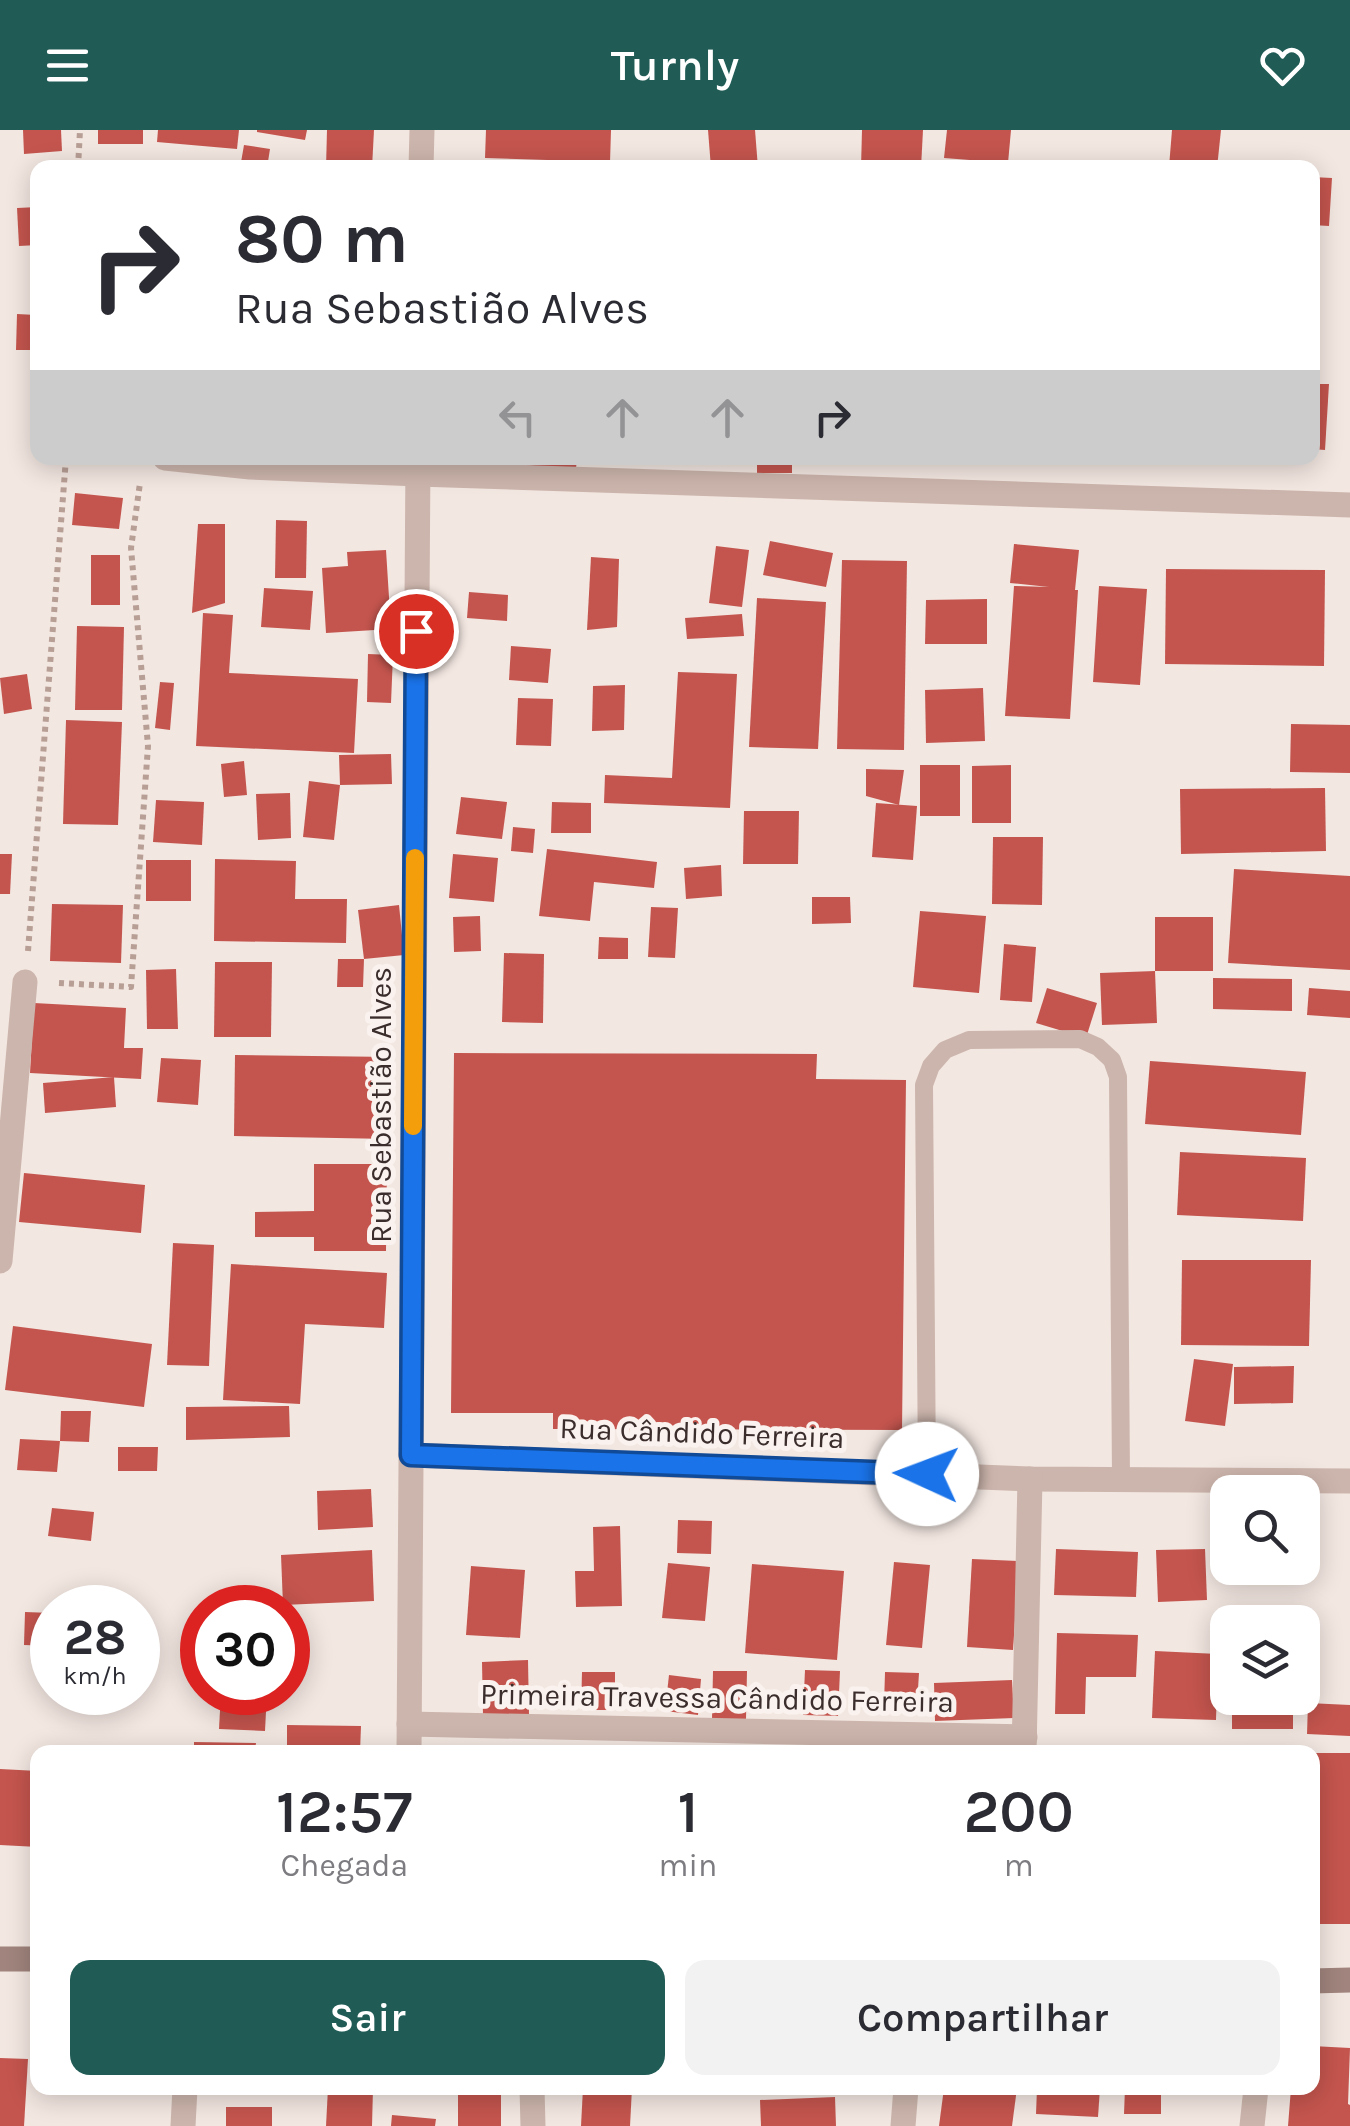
<!DOCTYPE html>
<html lang="pt">
<head>
<meta charset="utf-8">
<style>
  :root { --surface:#fff; --page:#f2f2f3; --text:#2b2b33; --muted:#7c7c81; --accent:#205b55 }
  body { margin:0; font-family:Karla,sans-serif; background:var(--page); color:var(--text); height:100vh; display:flex; flex-direction:column; font-size:38px; white-space:nowrap }
  * { box-sizing:border-box; margin:0 }
  p { font-size:32px; color:var(--muted) }
  .icon { flex:none; width:55px; height:55px; fill:none; stroke:currentColor; stroke-width:2; stroke-linecap:round; stroke-linejoin:round }
  .map { position:relative; flex:1; overflow:hidden }
  .panel { position:absolute; left:30px; top:1615px; width:1290px; height:350px; display:flex; flex-direction:column; background:var(--surface); border-radius:20px; box-shadow:0 5px 25px #0003 }
  .panel>* { flex:none }
  .banner { position:absolute; left:30px; top:30px; width:1290px; height:305px; border-radius:20px; box-shadow:0 5px 25px #0003; background:#fff; color:var(--text); overflow:hidden }
  .tools { position:absolute; left:1210px; top:1345px; display:grid; gap:20px }
  .tools a { display:grid; place-items:center; width:110px; height:110px; border-radius:20px; background:var(--surface); box-shadow:0 5px 25px #0003; font-size:50px }
  .speed { position:absolute; left:30px; top:1455px; display:flex; gap:20px; font-size:50px; font-weight:700; text-align:center }
  .speed>* { display:grid; place-content:center; width:130px; height:130px; border-radius:50%; background:var(--surface); box-shadow:0 5px 25px #0003; line-height:1 }
  .speed small { font-size:25px; font-weight:400 }
  .speed .limit { border:15px solid #d22; background:#fff; color:#111 }
  .pin { position:absolute; display:grid; place-items:center; width:85px; height:85px; color:#fff; margin:-42px; border:5px solid #fff; border-radius:50%; box-shadow:0 2px 10px #0007 }
  .me { position:absolute; width:110px; margin:-55px; rotate:272deg; stroke-linejoin:round; filter:drop-shadow(0 0 8px #0008) }
  .turn { display:flex; align-items:center; gap:35px; height:210px; padding:0 40px; font-size:45px }
  .turn .icon { width:130px; height:130px; stroke-width:2.5 }
  .turn b { display:block; font-size:70px; line-height:85px }
  .lanes { display:flex; align-items:center; height:95px; padding:0 40px; background:#0003; justify-content:center; gap:50px; direction:ltr }
  .lanes .off { opacity:.35 }
  .eta { display:flex; justify-content:space-evenly; align-items:center; height:170px; text-align:center }
  .eta b { font-size:60px; font-weight:600; line-height:70px }
  .button { display:flex; gap:20px; margin-top:auto; padding:20px 40px }
  .button a { flex:1; height:115px; border-radius:20px; background:var(--accent); color:#fff; font-size:40px; font-weight:600; line-height:115px; text-align:center }
  .button a+a { background:var(--page); color:var(--text) }
  header { display:flex; justify-content:space-between; align-items:center; height:130px; padding:0 40px; background:var(--accent); color:#fff; font-size:45px; font-weight:600 }
  .map>svg:first-child { display:block }
  .building { fill:#c4554e }
  .lines { fill:none; stroke-linecap:round; stroke-linejoin:round }
  .path { stroke:#b89f96; stroke-width:6; stroke-dasharray:5 5; stroke-linecap:butt }
  .service { stroke:#ccb5ac; stroke-width:18 }
  .minor { stroke:#ccb5ac; stroke-width:25 }
  .secondary { stroke:#a0847d; stroke-width:25 }
  .route-casing { stroke:#114b97; stroke-width:25 }
  .route { stroke:#1a73e8; stroke-width:18 }
  .slow { stroke:#f59e0b; stroke-width:18 }
  .labels { text-anchor:middle; dominant-baseline:central; stroke-width:10; stroke-linejoin:round; paint-order:stroke }
  .street-label { font-size:30px; fill:#3a2d2b; stroke:#faf2ee }
</style>
</head>
<body>
<header><svg class="icon" aria-label="menu" viewBox="0 0 24 24"><path d="M4 6h16M4 12h16M4 18h16"/></svg>Turnly<svg class="icon" aria-label="heart" viewBox="0 0 24 24"><path d="M12 20l-8-8c-3-5 5-10 8-4 3-6 11-1 8 4z"/></svg></header>
<div class="map">
<svg width="1350" height="1996" viewBox="0 0 1350 1996">
  <rect width="100%" height="100%" fill="#f3e7e1"/>
  <!-- building -->
  <g class="building">
    <path d="M 23,0 L 61,0 L 62,21 L 24,24 Z"/>
    <rect x="98" y="0" width="45" height="14"/>
    <path d="M 158,0 L 239,0 L 237,19 L 157,12 Z"/>
    <path d="M 257,0 L 307,0 L 305,10 L 257,2 Z"/>
    <path d="M 327,0 L 374,0 L 372,38 L 326,38 Z"/>
    <path d="M 486,0 L 611,0 L 610,32 L 485,28 Z"/>
    <path d="M 708,0 L 755,0 L 758,38 L 711,38 Z"/>
    <path d="M 862,0 L 923,0 L 921,38 L 861,38 Z"/>
    <path d="M 947,0 L 1011,0 L 1008,33 L 944,28 Z"/>
    <path d="M 1172,0 L 1221,0 L 1217,38 L 1169,37 Z"/>
    <path d="M 244,15 L 270,19 L 267,38 L 240,38 Z"/>
    <path d="M 1312,47 L 1332,48 L 1329,96 L 1312,95 Z"/>
    <path d="M 38,77 L 38,115 L 19,116 L 17,78 Z"/>
    <path d="M 17,184 L 36,185 L 36,220 L 16,220 Z"/>
    <path d="M 1312,254 L 1329,254 L 1325,320 L 1312,319 Z"/>
    <path d="M 465,328 L 507,328 L 507,334 L 465,335 Z"/>
    <path d="M 522,328 L 577,328 L 576,339 L 521,335 Z"/>
    <rect x="757" y="328" width="35" height="15"/>
    <path d="M 75,363 L 123,368 L 119,399 L 72,395 Z"/>
    <path d="M 276,390 L 307,391 L 306,448 L 275,448 Z"/>
    <path d="M 198,394 L 225,394 L 225,473 L 192,483 Z"/>
    <path d="M 770,411 L 833,423 L 826,457 L 763,445 Z"/>
    <path d="M 1014,414 L 1079,420 L 1075,460 L 1078,460 L 1070,589 L 1005,586 L 1014,456 L 1049,457 L 1010,453 Z"/>
    <path d="M 716,416 L 749,420 L 742,477 L 709,473 Z"/>
    <path d="M 386,420 L 391,499 L 326,503 L 322,438 L 348,436 L 347,422 Z"/>
    <rect x="91" y="425" width="29" height="50"/>
    <path d="M 591,427 L 619,429 L 617,497 L 587,500 Z"/>
    <path d="M 842,430 L 907,431 L 904,620 L 837,619 Z"/>
    <path d="M 1166,439 L 1325,440 L 1324,536 L 1165,534 Z"/>
    <path d="M 1099,456 L 1147,459 L 1140,555 L 1093,552 Z"/>
    <path d="M 264,458 L 313,461 L 310,500 L 261,497 Z"/>
    <path d="M 469,462 L 508,465 L 507,491 L 467,488 Z"/>
    <path d="M 757,468 L 826,472 L 818,619 L 749,617 Z"/>
    <path d="M 987,469 L 987,514 L 925,514 L 926,470 Z"/>
    <path d="M 203,483 L 233,485 L 229,543 L 358,549 L 354,623 L 196,616 Z"/>
    <path d="M 742,484 L 744,506 L 687,509 L 685,488 Z"/>
    <path d="M 77,496 L 124,497 L 122,580 L 75,580 Z"/>
    <path d="M 511,516 L 551,519 L 548,553 L 509,550 Z"/>
    <path d="M 368,524 L 393,525 L 391,573 L 367,572 Z"/>
    <path d="M 678,542 L 737,544 L 730,678 L 604,673 L 605,645 L 672,648 Z"/>
    <path d="M 27,544 L 32,579 L 4,584 L 0,548 Z"/>
    <path d="M 160,552 L 174,553 L 170,600 L 155,598 Z"/>
    <path d="M 625,555 L 624,600 L 592,601 L 593,556 Z"/>
    <path d="M 983,558 L 985,611 L 926,613 L 925,560 Z"/>
    <path d="M 518,568 L 553,569 L 551,616 L 516,615 Z"/>
    <path d="M 66,590 L 122,592 L 118,695 L 63,694 Z"/>
    <path d="M 1291,594 L 1350,595 L 1350,643 L 1290,642 Z"/>
    <path d="M 391,624 L 392,654 L 340,655 L 339,625 Z"/>
    <path d="M 244,631 L 247,665 L 224,667 L 221,634 Z"/>
    <rect x="920" y="635" width="40" height="51"/>
    <path d="M 1011,635 L 1011,693 L 972,693 L 972,636 Z"/>
    <path d="M 866,639 L 904,640 L 899,675 L 866,666 Z"/>
    <path d="M 309,651 L 340,655 L 334,710 L 303,707 Z"/>
    <path d="M 1325,658 L 1326,721 L 1181,724 L 1180,659 Z"/>
    <path d="M 290,663 L 291,708 L 258,710 L 256,664 Z"/>
    <path d="M 461,667 L 507,672 L 502,709 L 456,704 Z"/>
    <path d="M 156,670 L 204,672 L 202,715 L 153,712 Z"/>
    <path d="M 552,672 L 591,673 L 591,703 L 551,703 Z"/>
    <path d="M 876,673 L 917,676 L 913,730 L 872,727 Z"/>
    <path d="M 744,681 L 799,681 L 798,734 L 743,734 Z"/>
    <path d="M 513,697 L 535,699 L 533,723 L 511,721 Z"/>
    <path d="M 993,707 L 1043,707 L 1042,775 L 992,774 Z"/>
    <path d="M 547,719 L 657,732 L 654,758 L 594,752 L 590,791 L 539,786 Z"/>
    <path d="M 0,724 L 12,724 L 10,764 L 0,764 Z"/>
    <path d="M 453,724 L 498,728 L 494,772 L 449,768 Z"/>
    <path d="M 215,729 L 296,731 L 295,769 L 347,769 L 346,813 L 214,811 Z"/>
    <rect x="146" y="730" width="45" height="41"/>
    <path d="M 721,735 L 722,766 L 686,769 L 684,738 Z"/>
    <path d="M 1234,739 L 1350,746 L 1350,840 L 1228,833 Z"/>
    <path d="M 812,767 L 850,767 L 851,793 L 812,794 Z"/>
    <path d="M 52,774 L 123,775 L 121,833 L 50,831 Z"/>
    <path d="M 399,775 L 404,825 L 364,829 L 358,780 Z"/>
    <path d="M 651,777 L 678,778 L 675,828 L 648,827 Z"/>
    <path d="M 920,781 L 986,786 L 979,863 L 913,857 Z"/>
    <path d="M 480,786 L 481,821 L 454,822 L 453,787 Z"/>
    <rect x="1155" y="787" width="58" height="54"/>
    <path d="M 599,807 L 628,808 L 628,829 L 598,829 Z"/>
    <path d="M 1004,814 L 1036,817 L 1032,872 L 1000,870 Z"/>
    <path d="M 504,823 L 544,824 L 543,893 L 502,892 Z"/>
    <path d="M 338,829 L 364,829 L 363,857 L 337,857 Z"/>
    <path d="M 215,832 L 272,832 L 271,907 L 214,907 Z"/>
    <path d="M 176,839 L 178,899 L 147,899 L 146,840 Z"/>
    <path d="M 1155,841 L 1157,893 L 1102,895 L 1100,843 Z"/>
    <path d="M 1213,848 L 1292,849 L 1292,881 L 1213,879 Z"/>
    <path d="M 1047,858 L 1097,873 L 1086,908 L 1036,893 Z"/>
    <path d="M 1309,858 L 1350,861 L 1350,888 L 1307,885 Z"/>
    <path d="M 34,873 L 126,878 L 124,918 L 143,918 L 141,949 L 30,943 Z"/>
    <path d="M 454,923 L 817,924 L 816,949 L 906,950 L 902,1300 L 553,1299 L 553,1283 L 451,1283 Z"/>
    <path d="M 235,925 L 393,927 L 391,1009 L 234,1006 Z"/>
    <path d="M 161,928 L 201,930 L 198,975 L 157,972 Z"/>
    <path d="M 1150,931 L 1306,942 L 1301,1005 L 1145,994 Z"/>
    <path d="M 114,947 L 116,977 L 45,983 L 43,953 Z"/>
    <path d="M 1180,1022 L 1306,1028 L 1303,1091 L 1177,1085 Z"/>
    <path d="M 314,1034 L 387,1034 L 386,1121 L 314,1121 L 314,1107 L 255,1107 L 255,1082 L 314,1081 Z"/>
    <path d="M 24,1043 L 145,1055 L 141,1103 L 19,1092 Z"/>
    <path d="M 173,1113 L 214,1115 L 209,1236 L 167,1235 Z"/>
    <path d="M 1182,1130 L 1311,1130 L 1309,1216 L 1181,1215 Z"/>
    <path d="M 231,1134 L 387,1143 L 384,1198 L 305,1194 L 300,1274 L 223,1270 Z"/>
    <path d="M 13,1196 L 152,1214 L 144,1277 L 5,1260 Z"/>
    <path d="M 1194,1229 L 1233,1234 L 1225,1296 L 1185,1291 Z"/>
    <path d="M 1294,1236 L 1293,1273 L 1234,1274 L 1234,1237 Z"/>
    <path d="M 289,1276 L 290,1307 L 186,1310 L 186,1277 Z"/>
    <path d="M 61,1281 L 91,1281 L 89,1312 L 60,1311 Z"/>
    <path d="M 20,1309 L 60,1311 L 57,1342 L 17,1340 Z"/>
    <path d="M 118,1317 L 158,1317 L 157,1341 L 118,1341 Z"/>
    <path d="M 371,1359 L 373,1397 L 318,1400 L 317,1361 Z"/>
    <path d="M 52,1378 L 94,1382 L 91,1411 L 48,1406 Z"/>
    <path d="M 678,1390 L 712,1391 L 711,1424 L 677,1423 Z"/>
    <path d="M 620,1396 L 622,1476 L 576,1477 L 575,1441 L 594,1441 L 593,1397 Z"/>
    <path d="M 1056,1419 L 1138,1422 L 1136,1467 L 1054,1465 Z"/>
    <path d="M 1205,1419 L 1207,1470 L 1158,1472 L 1156,1420 Z"/>
    <path d="M 372,1420 L 374,1471 L 283,1475 L 281,1425 Z"/>
    <path d="M 972,1429 L 1019,1431 L 1013,1520 L 967,1517 Z"/>
    <path d="M 894,1432 L 930,1435 L 922,1518 L 886,1515 Z"/>
    <path d="M 668,1433 L 710,1437 L 705,1491 L 662,1488 Z"/>
    <path d="M 752,1434 L 844,1441 L 837,1530 L 745,1523 Z"/>
    <path d="M 471,1436 L 525,1440 L 520,1508 L 466,1505 Z"/>
    <path d="M 1247,1479 L 1288,1481 L 1288,1492 L 1246,1492 Z"/>
    <path d="M 25,1482 L 52,1483 L 52,1516 L 24,1515 Z"/>
    <path d="M 1057,1503 L 1138,1505 L 1136,1547 L 1086,1547 L 1085,1584 L 1055,1584 Z"/>
    <path d="M 1155,1521 L 1218,1524 L 1216,1590 L 1152,1588 Z"/>
    <path d="M 528,1530 L 529,1585 L 483,1586 L 482,1532 Z"/>
    <path d="M 805,1540 L 840,1541 L 838,1586 L 803,1585 Z"/>
    <path d="M 713,1541 L 747,1541 L 746,1589 L 712,1589 Z"/>
    <path d="M 582,1542 L 615,1542 L 615,1580 L 581,1580 Z"/>
    <path d="M 885,1542 L 919,1543 L 917,1575 L 884,1575 Z"/>
    <path d="M 669,1545 L 701,1549 L 698,1585 L 665,1581 Z"/>
    <path d="M 1012,1550 L 1014,1588 L 935,1591 L 934,1553 Z"/>
    <path d="M 221,1562 L 267,1562 L 265,1601 L 219,1599 Z"/>
    <rect x="1232" y="1568" width="61" height="31"/>
    <path d="M 1308,1573 L 1350,1575 L 1350,1606 L 1307,1604 Z"/>
    <path d="M 287,1595 L 361,1596 L 360,1622 L 287,1622 Z"/>
    <path d="M 194,1612 L 256,1613 L 255,1622 L 194,1622 Z"/>
    <rect x="1312" y="1623" width="38" height="171"/>
    <path d="M 0,1639 L 38,1641 L 38,1717 L 0,1715 Z"/>
    <path d="M 1312,1916 L 1350,1918 L 1348,1974 L 1350,1975 L 1350,1996 L 1288,1996 L 1291,1958 L 1312,1958 Z"/>
    <path d="M 0,1928 L 28,1929 L 24,1996 L 0,1996 Z"/>
    <path d="M 219,1958 L 308,1958 L 308,1964 L 219,1962 Z"/>
    <path d="M 328,1958 L 373,1958 L 372,1996 L 326,1996 Z"/>
    <rect x="458" y="1958" width="43" height="38"/>
    <path d="M 583,1958 L 632,1958 L 630,1996 L 581,1996 Z"/>
    <path d="M 944,1958 L 1017,1958 L 1012,1996 L 939,1996 Z"/>
    <path d="M 1037,1958 L 1100,1958 L 1098,1987 L 1036,1984 Z"/>
    <path d="M 1125,1958 L 1161,1958 L 1161,1984 L 1124,1984 Z"/>
    <path d="M 835,1967 L 836,1996 L 761,1996 L 760,1970 Z"/>
    <rect x="226" y="1977" width="46" height="19"/>
    <path d="M 392,1985 L 436,1989 L 435,1996 L 391,1996 Z"/>
  </g>
  <g class="lines">
    <!-- path -->
    <g class="path">
      <path d="M 78,38 L 80,0"/>
      <path d="M 28,821 L 66,328"/>
      <path d="M 59,853 L 131,857 L 148,616 L 131,418 L 140,353"/>
    </g>
    <!-- service -->
    <path class="service" d="M 927,1344 L 924,955 L 931,936 L 945,920 L 969,910 L 1080,909 L 1098,917 L 1112,930 L 1118,947 L 1121,1349"/>
    <!-- minor -->
    <g class="minor">
      <path d="M 421,38 L 422,0"/>
      <path d="M 165,328 L 250,337 L 418,344 L 1350,375"/>
      <path d="M 0,1131 L 25,852"/>
      <path d="M 411,1325 L 1030,1349 L 1350,1351"/>
      <path d="M 409,1594 L 1025,1607"/>
      <path d="M 409,1622 L 418,328"/>
      <path d="M 1024,1622 L 1030,1349"/>
      <path d="M 532,1958 L 533,1996"/>
      <path d="M 183,1996 L 185,1958"/>
      <path d="M 903,1996 L 906,1958"/>
      <path d="M 1252,1996 L 1256,1958"/>
    </g>
    <!-- secondary -->
    <g class="secondary">
      <path d="M 0,1829 L 38,1829"/>
      <path d="M 1312,1851 L 1350,1850"/>
    </g>
  </g>
  <g class="lines">
    <defs>
      <path id="route" d="M 416,501 L 411,1325 L 927,1344"/>
    </defs>
    <!-- route casing -->
    <use href="#route" class="route-casing"/>
    <!-- route -->
    <use href="#route" class="route"/>
    <!-- slow -->
    <path class="slow" d="M 413,996 L 415,728"/>
  </g>
  <g class="labels">
    <!-- street labels -->
    <g class="street-label">
      <text transform="translate(381 975) rotate(-90)">Rua Sebastião Alves</text>
      <text transform="translate(702 1303) rotate(2)">Rua Cândido Ferreira</text>
      <text transform="translate(717 1568) rotate(1)">Primeira Travessa Cândido Ferreira</text>
    </g>
  </g>
</svg>
<div class="tools">
<a><svg class="icon" aria-label="search" viewBox="0 0 24 24"><circle cx="10" cy="10" r="6"/><path d="M15 15l6 6"/></svg></a>
<a><svg class="icon" aria-label="layers" viewBox="0 0 24 24"><path d="M12 4l9 5-9 5-9-5zM3 14l9 5 9-5"/></svg></a>
</div>
<div class="speed"><div>28<small>km/h</small></div><div class="limit">30</div></div>
<div class="pin" style="left:416px;top:501px;background:#d93025"><svg class="icon" aria-label="arrive" viewBox="0 0 24 24"><path d="M6 21V4h12l-3 4 3 4H6"/></svg></div>
<svg class="me" style="left:927px;top:1344px" viewBox="-20 -20 40 40"><circle r="19" fill="#fff"/><path d="M0-13L10 11 0 6-10 11z" fill="#1a73e8"/></svg>
<div class="banner">
<div class="turn"><svg class="icon" aria-label="right" viewBox="0 0 24 24"><path d="M7 20v-9h11M14 6l5 5-5 5"/></svg><div><b>80 m</b>Rua Sebastião Alves</div></div>
<div class="lanes"><svg class="icon off" aria-label="left" viewBox="0 0 24 24"><path d="M17 20v-9H6M10 6l-5 5 5 5"/></svg><svg class="icon off" aria-label="ahead" viewBox="0 0 24 24"><path d="M12 20V5M6 11l6-6 6 6"/></svg><svg class="icon off" aria-label="ahead" viewBox="0 0 24 24"><path d="M12 20V5M6 11l6-6 6 6"/></svg><svg class="icon" aria-label="right" viewBox="0 0 24 24"><path d="M7 20v-9h11M14 6l5 5-5 5"/></svg></div>
</div>
<section class="panel">
<div class="eta">
<div><b>12:57</b><p>Chegada</p></div>
<div><b>1</b><p>min</p></div>
<div><b>200</b><p>m</p></div>
</div>
<div class="button"><a>Sair</a><a>Compartilhar</a></div>
</section>
</div>
</body>
</html>
